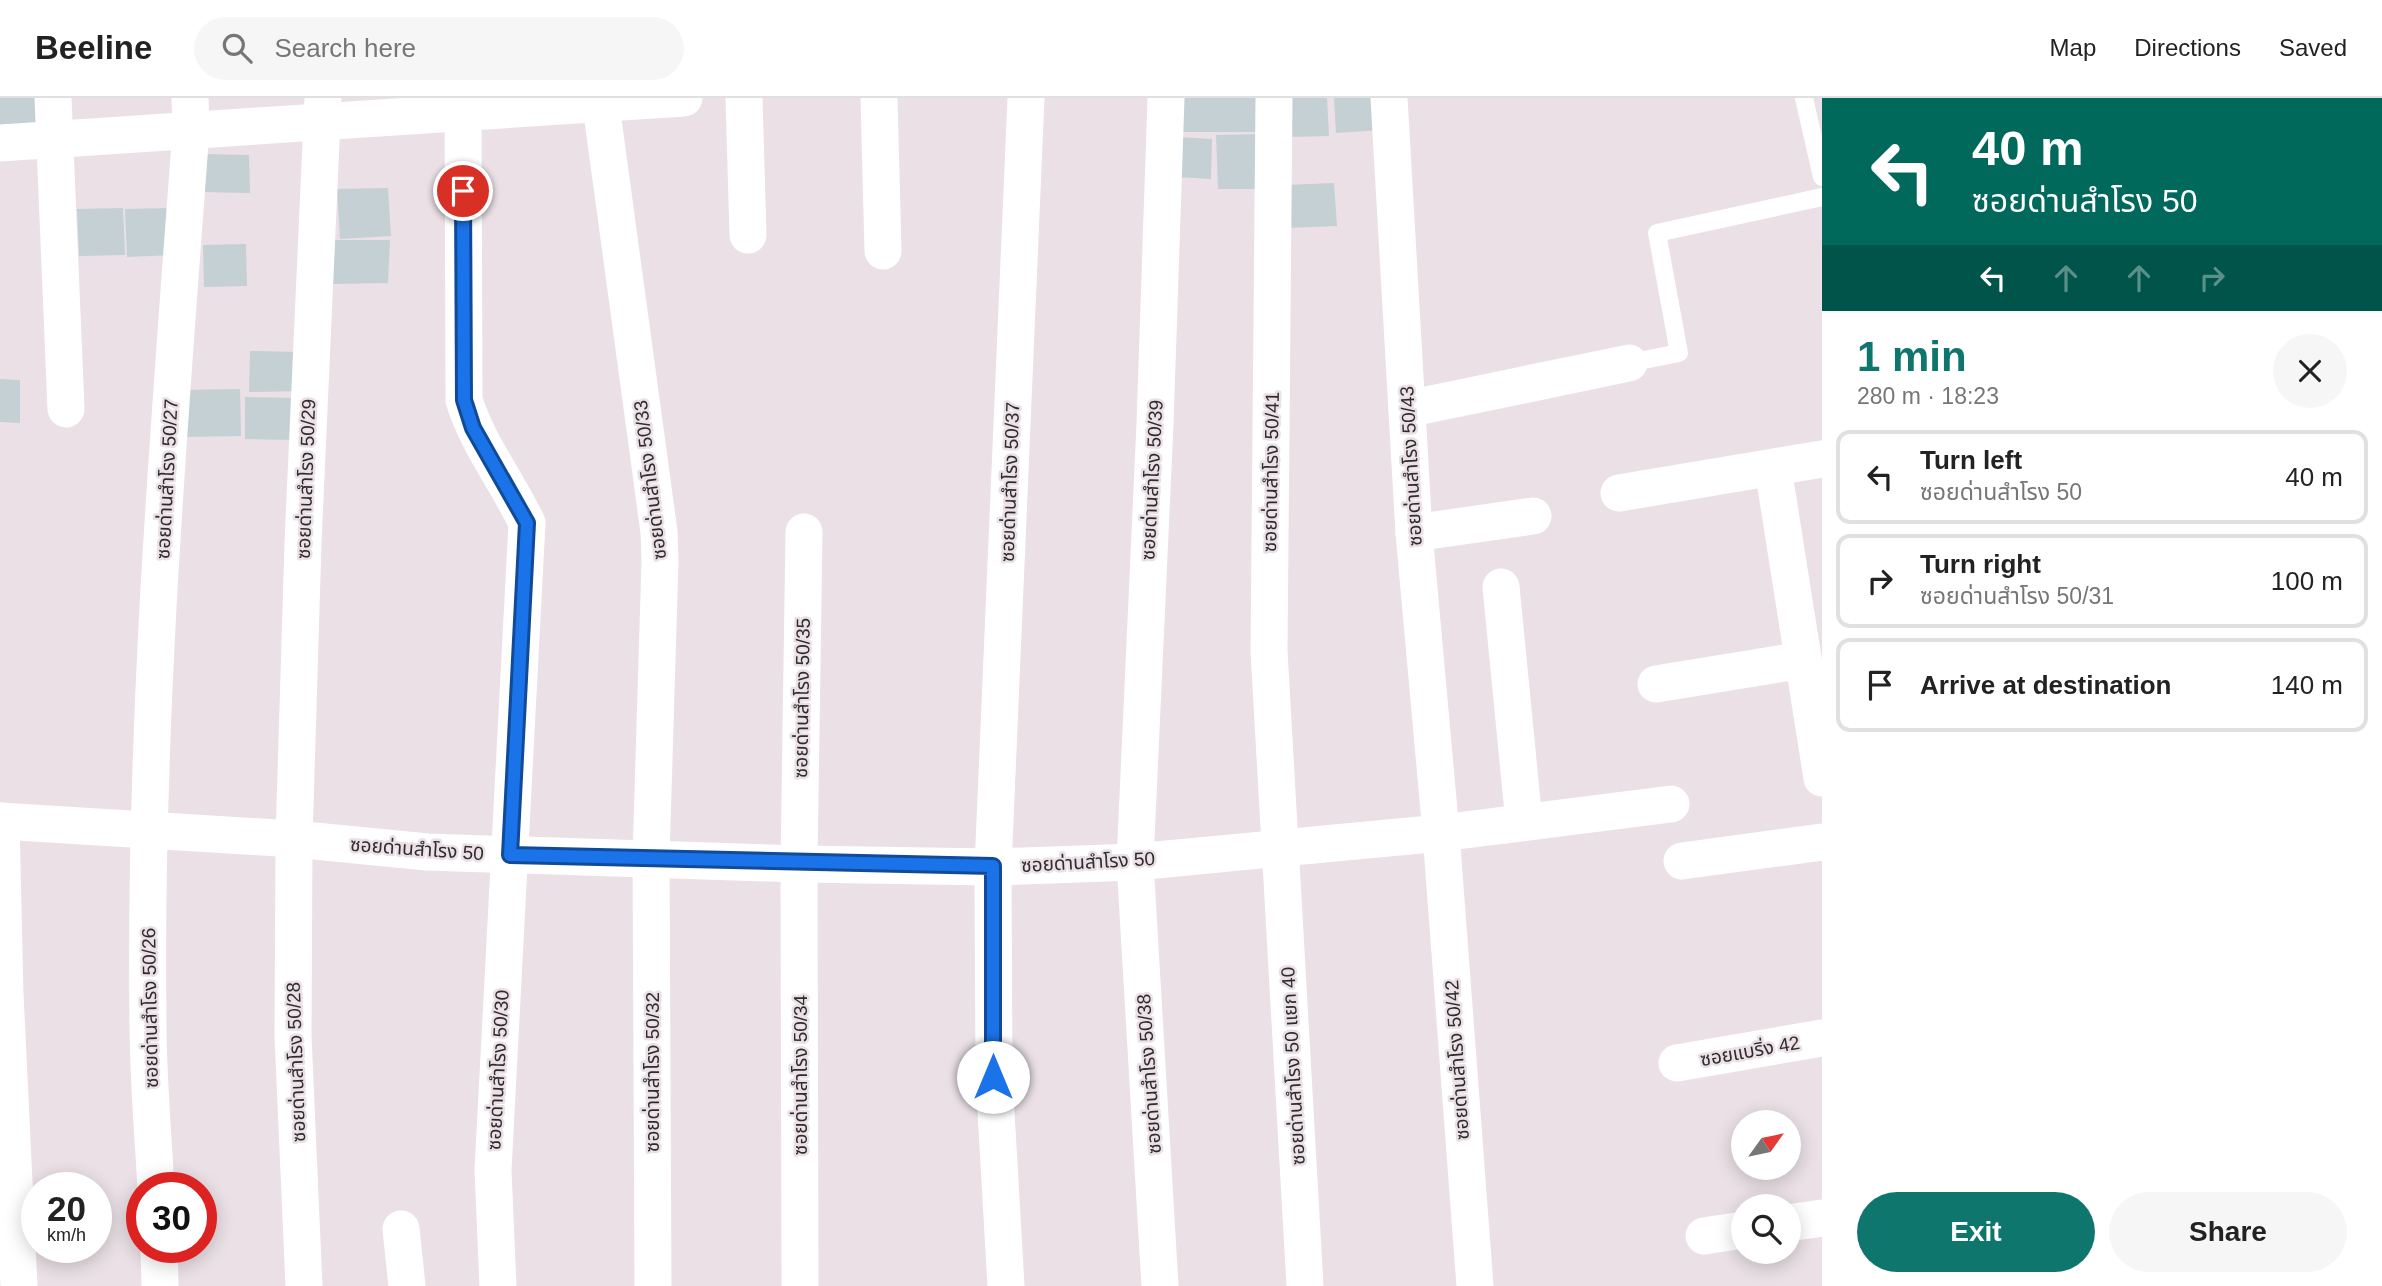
<!DOCTYPE html>
<html lang="en">
<head>
<meta charset="utf-8">
<style>
  :root { --surface:#fff; --page:#f6f6f6; --text:#222; --muted:#767676; --line:#e0e0e0; --accent:#0f766e }
  body { margin:0; font-family:Arial,"Noto Sans Thai",sans-serif; background:var(--page); color:var(--text); height:100vh; display:flex; flex-direction:column; font-size:26px; white-space:nowrap }
  * { box-sizing:border-box; margin:0 }
  p { font-size:23px; color:var(--muted) }
  .icon { flex:none; width:38px; height:38px; fill:none; stroke:currentColor; stroke-width:2; stroke-linecap:round; stroke-linejoin:round }
  .map { position:relative; flex:1; overflow:hidden }
  .panel { display:flex; flex-direction:column; background:var(--surface); width:560px }
  .panel>* { flex:none }
  .hud { background:#00695c; color:#fff; overflow:hidden }
  .needle { width:46px; rotate:57deg }
  .buttons { position:absolute; left:1731px; top:1012px; display:grid; gap:14px }
  .buttons a { display:grid; place-items:center; width:70px; height:70px; border-radius:50%; background:var(--surface); box-shadow:0 4px 18px #0003; font-size:35px }
  .speed { position:absolute; left:21px; top:1074px; display:flex; gap:14px; font-size:35px; font-weight:700; text-align:center }
  .speed>* { display:grid; place-content:center; width:91px; height:91px; border-radius:50%; background:var(--surface); box-shadow:0 4px 18px #0003; line-height:1 }
  .speed small { font-size:18px; font-weight:400 }
  .speed .limit { border:10px solid #d22; background:#fff; color:#111 }
  .pin { position:absolute; display:grid; place-items:center; width:60px; height:60px; color:#fff; margin:-30px; border:4px solid #fff; border-radius:50%; box-shadow:0 2px 7px #0007 }
  .me { position:absolute; width:77px; margin:-38px; rotate:0deg; stroke-linejoin:round; filter:drop-shadow(0 0 5px #0008) }
  .turn { display:flex; align-items:center; gap:24px; height:147px; padding:0 35px; font-size:32px }
  .turn .icon { width:91px; height:91px; stroke-width:2.5 }
  .turn b { display:block; font-size:49px; line-height:60px }
  .lanes { display:flex; align-items:center; height:66px; padding:0 35px; background:#0003; justify-content:center; gap:35px; direction:ltr }
  .lanes .off { opacity:.35 }
  .round { display:grid; place-items:center; flex:none; width:74px; height:74px; border-radius:37px; background:var(--page) }
  .headline { display:flex; align-items:center; justify-content:space-between; height:119px; padding:0 35px }
  h1 { font-size:42px; font-weight:700; line-height:52px; color:var(--accent) }
  .action { display:flex; gap:14px; margin-top:auto; padding:14px 35px }
  .action a { flex:1; height:80px; border-radius:42px; background:var(--accent); color:#fff; font-size:28px; font-weight:700; line-height:80px; text-align:center }
  .action a+a { background:var(--page); color:var(--text) }
  ul { padding:0; list-style:none }
  li { display:flex; align-items:center; gap:21px; height:94px; margin:0 14px 10px; padding:0 21px; border:4px solid var(--line); border-radius:14px }
  li div { flex:1 }
  li b { display:block; font-size:26px }
  li em { font-style:normal }
  header { display:flex; align-items:center; gap:42px; box-sizing:border-box; height:98px; padding:0 35px; background:var(--surface); border-bottom:2px solid var(--line) }
  header strong { font-size:33px }
  nav { display:flex; gap:38px; margin-inline-start:auto; font-size:24px }
  .search { width:490px; height:63px; background:var(--page); display:flex; align-items:center; gap:18px; box-sizing:border-box; padding:0 24px; border-radius:38px; color:var(--muted); font-size:26px }
  main { display:flex; flex:1; min-height:0 }
  .map>svg:first-child { display:block }
  .building { fill:#c4d0d3 }
  .lines { fill:none; stroke-linecap:round; stroke-linejoin:round }
  .service { stroke:#fff; stroke-width:18 }
  .minor { stroke:#fff; stroke-width:37 }
  .route-casing { stroke:#114b97; stroke-width:18 }
  .route { stroke:#1a73e8; stroke-width:12 }
  .labels { text-anchor:middle; dominant-baseline:central; stroke-width:5; stroke-linejoin:round; paint-order:stroke }
  .street-label { font-size:19px; fill:#2e2b2d; stroke:#eae0e6 }
</style>
</head>
<body>
<header>
<strong>Beeline</strong>
<div class="search"><svg class="icon" aria-label="search" viewBox="0 0 24 24"><circle cx="10" cy="10" r="6"/><path d="M15 15l6 6"/></svg>Search here</div>
<nav><a>Map</a><a>Directions</a><a>Saved</a></nav>
</header>
<main>
<div class="map">
<svg width="1822" height="1188" viewBox="0 0 1822 1188">
  <rect width="100%" height="100%" fill="#eae0e6"/>
  <!-- building -->
  <g class="building">
    <path d="M 0,0 L 42,0 L 44,26 L 0,29 Z"/>
    <rect x="1182" y="0" width="81" height="34"/>
    <path d="M 1287,0 L 1327,0 L 1329,38 L 1289,39 Z"/>
    <path d="M 1334,0 L 1379,0 L 1380,32 L 1336,35 Z"/>
    <path d="M 1266,36 L 1267,91 L 1218,91 L 1216,37 Z"/>
    <path d="M 1177,39 L 1212,41 L 1211,81 L 1176,79 Z"/>
    <path d="M 203,56 L 249,57 L 250,95 L 202,94 Z"/>
    <path d="M 1334,85 L 1337,128 L 1287,130 L 1285,87 Z"/>
    <path d="M 388,90 L 391,138 L 340,141 L 337,91 Z"/>
    <path d="M 123,110 L 125,157 L 79,158 L 77,111 Z"/>
    <path d="M 171,110 L 173,157 L 127,159 L 125,111 Z"/>
    <path d="M 335,142 L 390,142 L 388,185 L 332,186 Z"/>
    <path d="M 246,146 L 247,188 L 204,189 L 203,147 Z"/>
    <path d="M 250,253 L 300,254 L 301,293 L 249,294 Z"/>
    <path d="M 0,281 L 20,282 L 20,325 L 0,324 Z"/>
    <path d="M 240,291 L 241,338 L 182,339 L 181,292 Z"/>
    <path d="M 245,299 L 299,300 L 298,342 L 245,341 Z"/>
  </g>
  <g class="lines">
    <!-- service -->
    <g class="service">
      <path d="M 1804,0 L 1822,79"/>
      <path d="M 1629,265 L 1679,255 L 1657,135 L 1822,99"/>
    </g>
    <!-- minor -->
    <g class="minor">
      <path d="M 53,0 L 66,311"/>
      <path d="M 463,0 L 464,302 C 478,347 507,383 527,425 L 493,1072 L 498,1188"/>
      <path d="M 600,0 L 659,434 L 660,463 L 651,760 L 653,1188"/>
      <path d="M 744,0 L 748,137"/>
      <path d="M 879,0 L 883,153"/>
      <path d="M 1274,0 L 1269,553 L 1305,1188"/>
      <path d="M 1389,0 L 1414,435 L 1441,735 L 1475,1188"/>
      <path d="M 0,45 L 684,0"/>
      <path d="M 1407,311 L 1629,265"/>
      <path d="M 1773,370 L 1822,680"/>
      <path d="M 1619,395 L 1822,361"/>
      <path d="M 1414,435 L 1533,418"/>
      <path d="M 1501,489 L 1524,724"/>
      <path d="M 1656,586 L 1803,562"/>
      <path d="M 0,723 L 294,741 L 427,754 L 799,766 L 993,769 L 1135,764 L 1441,735 L 1671,706"/>
      <path d="M 1,723 L 5,896 L 19,1188"/>
      <path d="M 1682,763 L 1822,744"/>
      <path d="M 1677,965 L 1822,940"/>
      <path d="M 156,1090 C 153,1035 148,980 148,925 C 144,627 169,329 191,32 L 190,0"/>
      <path d="M 1788,1125 L 1822,1120"/>
      <path d="M 401,1131 L 407,1188"/>
      <path d="M 1704,1138 L 1743,1132"/>
      <path d="M 159,1150 L 160,1188"/>
      <path d="M 304,1188 L 293,938 L 294,741 L 303,445 L 323,0"/>
      <path d="M 800,1188 L 799,766 L 804,434"/>
      <path d="M 1006,1188 L 994,979 L 993,769 L 1026,0"/>
      <path d="M 1160,1188 L 1135,764 L 1155,326 L 1166,0"/>
    </g>
  </g>
  <g class="lines">
    <defs>
      <path id="route" d="M 463,93 L 464,302 L 473,330 L 527,425 L 510,757 L 993,768 L 993,979"/>
    </defs>
    <!-- route casing -->
    <use href="#route" class="route-casing"/>
    <!-- route -->
    <use href="#route" class="route"/>
  </g>
  <g class="labels">
    <!-- street labels -->
    <g class="street-label">
      <text transform="translate(1411 368) rotate(-93)">ซอยด่านสำโรง 50/43</text>
      <text transform="translate(1271 374) rotate(-89)">ซอยด่านสำโรง 50/41</text>
      <text transform="translate(167 381) rotate(-87)">ซอยด่านสำโรง 50/27</text>
      <text transform="translate(306 381) rotate(-88)">ซอยด่านสำโรง 50/29</text>
      <text transform="translate(650 382) rotate(-97)">ซอยด่านสำโรง 50/33</text>
      <text transform="translate(1152 382) rotate(-87)">ซอยด่านสำโรง 50/39</text>
      <text transform="translate(1010 384) rotate(-88)">ซอยด่านสำโรง 50/37</text>
      <text transform="translate(802 600) rotate(-89)">ซอยด่านสำโรง 50/35</text>
      <text transform="translate(417 751) rotate(4)">ซอยด่านสำโรง 50</text>
      <text transform="translate(1088 764) rotate(-3)">ซอยด่านสำโรง 50</text>
      <text transform="translate(150 910) rotate(-91)">ซอยด่านสำโรง 50/26</text>
      <text transform="translate(1750 953) rotate(-10)">ซอยแบริ่ง 42</text>
      <text transform="translate(1457 962) rotate(-94)">ซอยด่านสำโรง 50/42</text>
      <text transform="translate(296 964) rotate(-92)">ซอยด่านสำโรง 50/28</text>
      <text transform="translate(1293 968) rotate(-93)">ซอยด่านสำโรง 50 แยก 40</text>
      <text transform="translate(498 972) rotate(-87)">ซอยด่านสำโรง 50/30</text>
      <text transform="translate(652 974) rotate(-90)">ซอยด่านสำโรง 50/32</text>
      <text transform="translate(1149 976) rotate(-94)">ซอยด่านสำโรง 50/38</text>
      <text transform="translate(800 977) rotate(-90)">ซอยด่านสำโรง 50/34</text>
    </g>
  </g>
</svg>
<div class="buttons">
<a><svg class="needle" viewBox="-14 -14 28 28"><path d="M0-13l5 13h-10z" fill="#e53935"/><path d="M0 13l5-13h-10z" fill="#767676"/></svg></a>
<a><svg class="icon" aria-label="search" viewBox="0 0 24 24"><circle cx="10" cy="10" r="6"/><path d="M15 15l6 6"/></svg></a>
</div>
<div class="speed"><div>20<small>km/h</small></div><div class="limit">30</div></div>
<div class="pin" style="left:463px;top:93px;background:#d93025"><svg class="icon" aria-label="arrive" viewBox="0 0 24 24"><path d="M6 21V4h12l-3 4 3 4H6"/></svg></div>
<svg class="me" style="left:993px;top:979px" viewBox="-20 -20 40 40"><circle r="19" fill="#fff"/><path d="M0-13L10 11 0 6-10 11z" fill="#1a73e8"/></svg>
</div>
<section class="panel">
<div class="hud">
<div class="turn"><svg class="icon" aria-label="left" viewBox="0 0 24 24"><path d="M17 20v-9H6M10 6l-5 5 5 5"/></svg><div><b>40 m</b>ซอยด่านสำโรง 50</div></div>
<div class="lanes"><svg class="icon" aria-label="left" viewBox="0 0 24 24"><path d="M17 20v-9H6M10 6l-5 5 5 5"/></svg><svg class="icon off" aria-label="ahead" viewBox="0 0 24 24"><path d="M12 20V5M6 11l6-6 6 6"/></svg><svg class="icon off" aria-label="ahead" viewBox="0 0 24 24"><path d="M12 20V5M6 11l6-6 6 6"/></svg><svg class="icon off" aria-label="right" viewBox="0 0 24 24"><path d="M7 20v-9h11M14 6l5 5-5 5"/></svg></div>
</div>
<div class="headline"><div><h1>1 min</h1><p>280 m · 18:23</p></div><a class="round"><svg class="icon" aria-label="close" viewBox="0 0 24 24"><path d="M6 6l12 12M18 6L6 18"/></svg></a></div>
<ul>
<li><svg class="icon" aria-label="left" viewBox="0 0 24 24"><path d="M17 20v-9H6M10 6l-5 5 5 5"/></svg><div><b>Turn left</b><p>ซอยด่านสำโรง 50</p></div><em>40 m</em></li>
<li><svg class="icon" aria-label="right" viewBox="0 0 24 24"><path d="M7 20v-9h11M14 6l5 5-5 5"/></svg><div><b>Turn right</b><p>ซอยด่านสำโรง 50/31</p></div><em>100 m</em></li>
<li><svg class="icon" aria-label="arrive" viewBox="0 0 24 24"><path d="M6 21V4h12l-3 4 3 4H6"/></svg><div><b>Arrive at destination</b></div><em>140 m</em></li>
</ul>
<div class="action"><a>Exit</a><a>Share</a></div>
</section>
</main>
</body>
</html>
